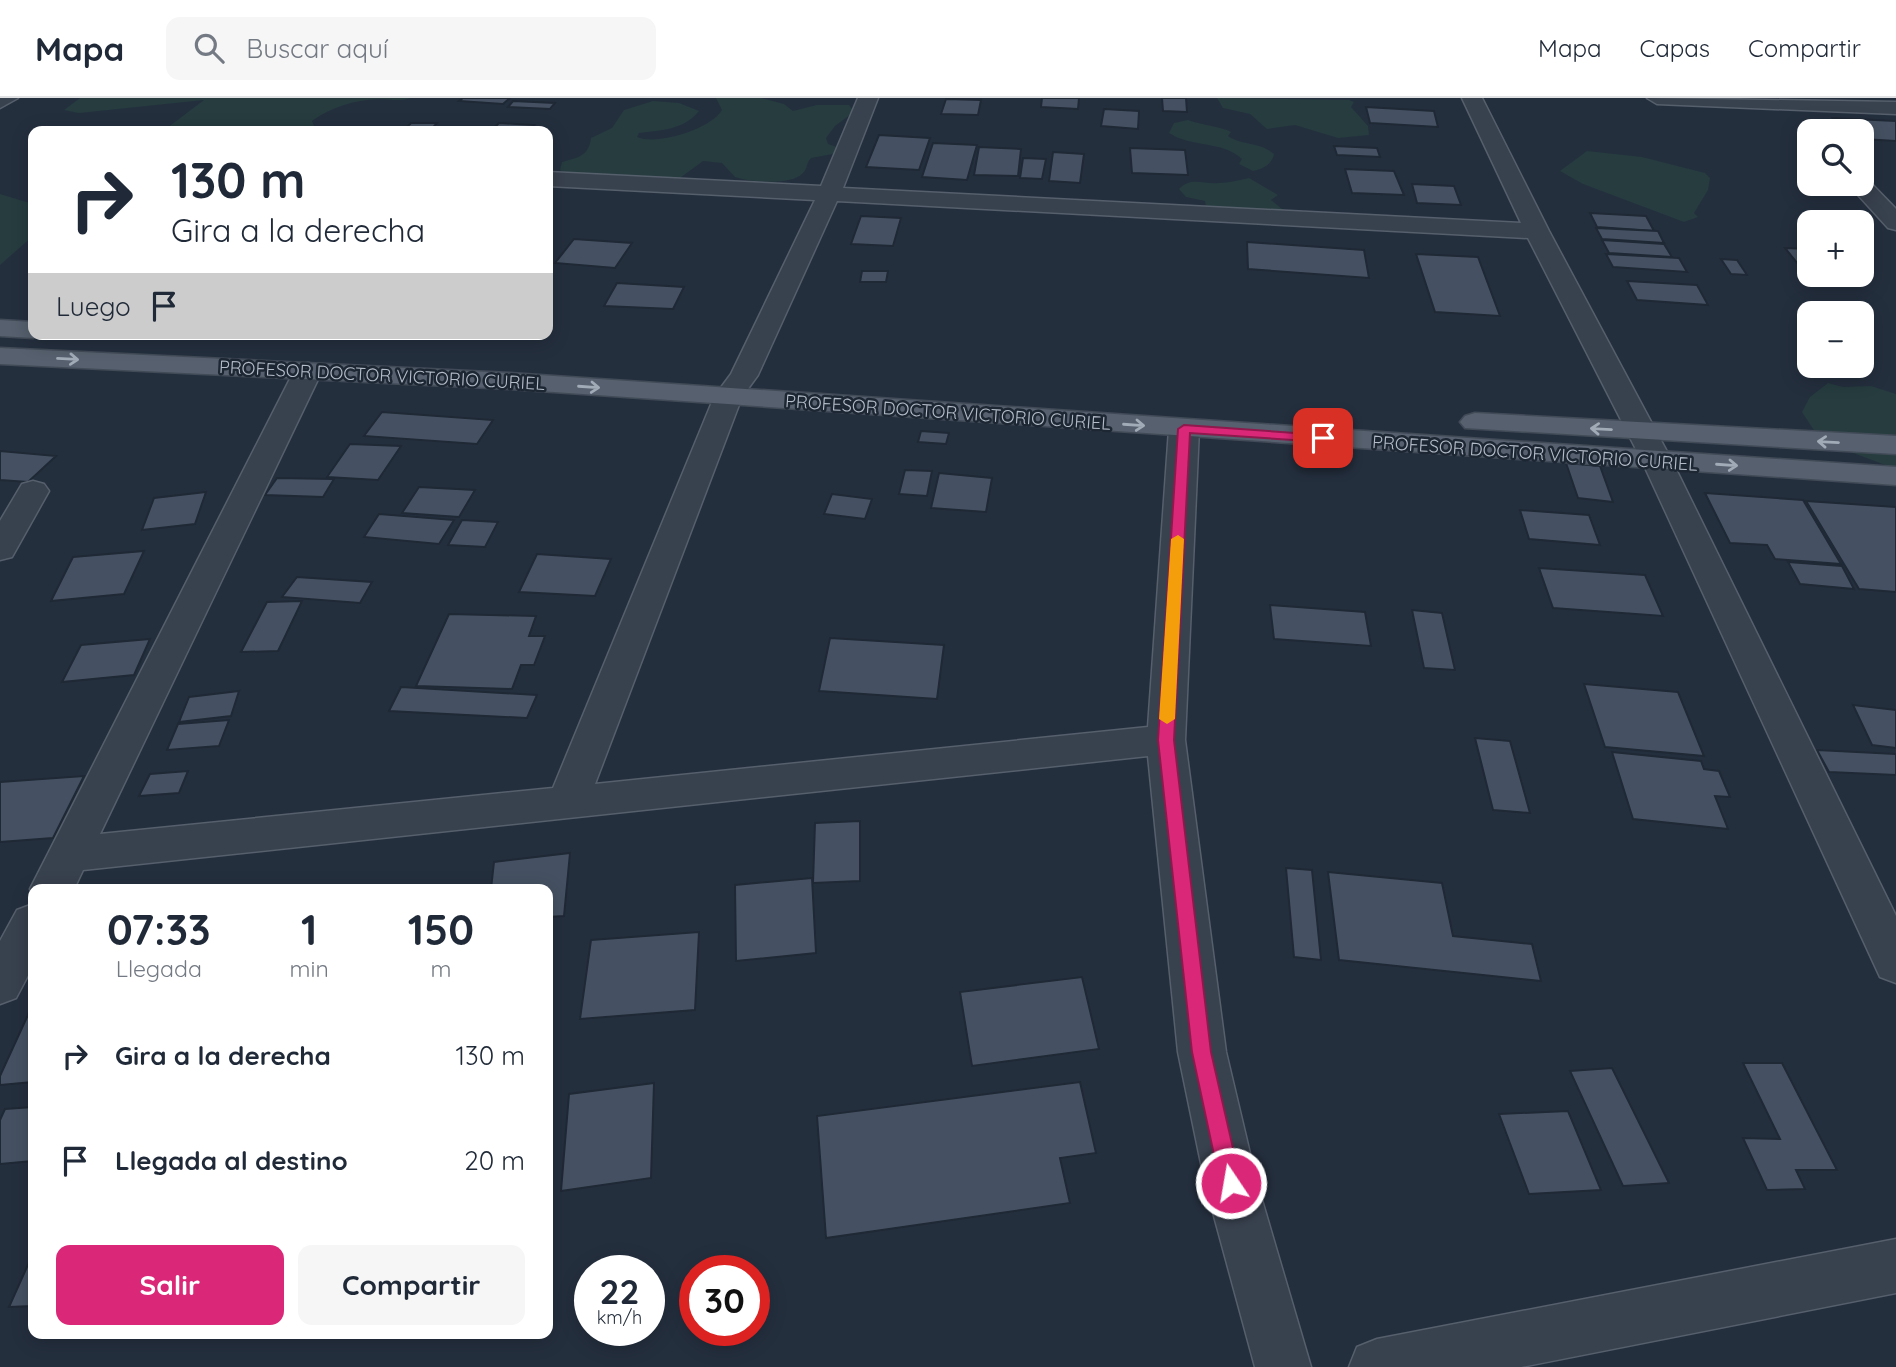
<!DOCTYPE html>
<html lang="es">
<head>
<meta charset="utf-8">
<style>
  :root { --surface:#fff; --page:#f6f6f7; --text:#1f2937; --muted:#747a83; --line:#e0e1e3; --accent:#db2777 }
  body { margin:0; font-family:Quicksand,sans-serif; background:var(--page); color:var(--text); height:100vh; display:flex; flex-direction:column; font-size:26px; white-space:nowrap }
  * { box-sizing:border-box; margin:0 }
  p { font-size:23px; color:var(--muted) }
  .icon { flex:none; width:38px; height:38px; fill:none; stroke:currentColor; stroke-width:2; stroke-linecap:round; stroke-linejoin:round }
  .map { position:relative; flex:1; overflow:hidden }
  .sheet { position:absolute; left:28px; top:786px; width:525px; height:455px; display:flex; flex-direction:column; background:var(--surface); border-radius:14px; box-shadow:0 4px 18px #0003 }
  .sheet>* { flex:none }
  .guide { position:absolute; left:28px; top:28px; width:525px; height:214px; border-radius:14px; box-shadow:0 4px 18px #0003; background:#fff; color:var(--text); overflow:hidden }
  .tools { position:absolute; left:1797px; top:21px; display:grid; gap:14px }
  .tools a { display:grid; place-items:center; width:77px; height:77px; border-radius:14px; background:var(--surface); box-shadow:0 4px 18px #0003; font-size:35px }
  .speed { position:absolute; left:574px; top:1157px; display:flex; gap:14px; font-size:35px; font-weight:700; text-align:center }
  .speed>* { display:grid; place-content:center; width:91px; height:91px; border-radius:50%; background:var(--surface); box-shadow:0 4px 18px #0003; line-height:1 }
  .speed small { font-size:18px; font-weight:400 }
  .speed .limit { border:10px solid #d22; background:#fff; color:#111 }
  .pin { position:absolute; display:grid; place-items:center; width:60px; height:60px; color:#fff; margin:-30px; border-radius:14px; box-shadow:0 4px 10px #0006 }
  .me { position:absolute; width:77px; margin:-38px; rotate:348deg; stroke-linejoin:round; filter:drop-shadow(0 0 5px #0008) }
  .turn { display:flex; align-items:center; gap:24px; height:147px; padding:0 28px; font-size:32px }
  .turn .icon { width:91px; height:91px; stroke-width:2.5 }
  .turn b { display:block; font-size:49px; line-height:60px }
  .then { display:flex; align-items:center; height:66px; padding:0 28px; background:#0003; gap:14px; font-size:26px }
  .eta { display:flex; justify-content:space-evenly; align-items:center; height:119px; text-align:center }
  .eta b { font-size:42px; font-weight:700; line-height:49px }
  .button { display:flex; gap:14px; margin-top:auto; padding:14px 28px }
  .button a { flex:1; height:80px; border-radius:14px; background:var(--accent); color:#fff; font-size:28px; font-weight:700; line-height:80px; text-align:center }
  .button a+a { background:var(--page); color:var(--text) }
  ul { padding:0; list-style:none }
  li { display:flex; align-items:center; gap:21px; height:105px; padding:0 28px }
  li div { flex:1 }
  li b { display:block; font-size:26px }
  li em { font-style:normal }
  header { display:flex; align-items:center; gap:42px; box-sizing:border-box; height:98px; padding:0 35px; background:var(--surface); border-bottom:2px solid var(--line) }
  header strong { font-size:33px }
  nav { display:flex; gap:38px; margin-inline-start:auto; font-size:24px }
  .search { width:490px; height:63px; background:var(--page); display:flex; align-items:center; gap:18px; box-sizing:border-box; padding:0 24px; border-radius:14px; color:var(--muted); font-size:26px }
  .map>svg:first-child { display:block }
  .green { fill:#263c3f }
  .building { fill:#455162; stroke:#1f2835; stroke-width:2 }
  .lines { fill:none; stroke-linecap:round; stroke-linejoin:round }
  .minor-casing { stroke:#565f6c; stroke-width:3 }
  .major-casing { stroke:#414a57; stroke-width:3 }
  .minor { fill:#38414e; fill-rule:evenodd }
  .major { fill:#56606e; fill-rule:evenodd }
  .oneway { stroke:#a1aab7 }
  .route { fill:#db2777; stroke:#8e194d; stroke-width:2 }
  .slow { fill:#f59e0b }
  .labels { text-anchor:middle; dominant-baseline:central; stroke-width:5; stroke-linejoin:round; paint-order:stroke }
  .far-street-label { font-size:18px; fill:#b4bcc9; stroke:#1d2633 }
</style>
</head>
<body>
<header>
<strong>Mapa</strong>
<div class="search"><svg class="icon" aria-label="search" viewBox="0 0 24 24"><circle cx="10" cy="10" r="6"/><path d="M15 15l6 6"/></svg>Buscar aquí</div>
<nav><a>Mapa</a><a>Capas</a><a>Compartir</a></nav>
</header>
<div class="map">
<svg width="1896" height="1269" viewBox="0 0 1896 1269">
  <rect width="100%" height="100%" fill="#242f3e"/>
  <!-- green -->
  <g class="green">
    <path d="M 80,0 L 411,0 C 398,4 391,1 379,1 C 353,2 332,9 312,23 L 316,33 L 163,33 L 204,2 L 79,15 L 64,12 Z"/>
    <path d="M 716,0 L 761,0 L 784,6 L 793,13 L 817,7 L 849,7 L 854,14 L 835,28 L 826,40 L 828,46 L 849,53 L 811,60 C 806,65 808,70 803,75 C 792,88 750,84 735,79 L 722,65 L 703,63 L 680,80 L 661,84 L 568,80 L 560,72 L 562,64 C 577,60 589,58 591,40 L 612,30 L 624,12 L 653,3 L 679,5 L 699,13 C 684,32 662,32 639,35 L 637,39 C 656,48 711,31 722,12 Z"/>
    <path d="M 1217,0 L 1349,2 L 1354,4 L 1351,9 L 1368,28 L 1369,37 L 1338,40 L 1295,27 L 1267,31 L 1250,16 L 1223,10 Z"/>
    <path d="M 1188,22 C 1198,26 1226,30 1231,34 L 1228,38 C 1242,48 1259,43 1274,56 C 1272,66 1264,71 1253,73 L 1239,66 L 1242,61 C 1221,42 1192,50 1169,35 L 1174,25 Z"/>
    <path d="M 1587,53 L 1642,59 L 1705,75 L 1710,80 L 1708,92 L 1694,115 L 1698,119 L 1684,124 L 1583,86 L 1560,73 Z"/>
    <path d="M 1249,80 L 1278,97 L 1271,102 L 1286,114 C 1259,112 1233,114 1206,109 L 1205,103 L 1186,99 L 1179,91 C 1191,78 1204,87 1219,85 C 1229,85 1239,82 1249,80 Z"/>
    <path d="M 0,96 L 33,106 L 33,138 L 0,167 Z"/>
    <path d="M 1828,285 L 1843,289 L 1871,288 L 1896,296 L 1896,371 L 1821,343 L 1802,314 L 1810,299 Z"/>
  </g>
  <!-- building -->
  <g class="building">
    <path d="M 463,0 L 510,0 L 503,6 L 459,3 Z"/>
    <path d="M 1042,0 L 1079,0 L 1078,11 L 1041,9 Z"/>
    <path d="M 1162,0 L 1186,0 L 1187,14 L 1163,13 Z"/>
    <path d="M 946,1 L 981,2 L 978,17 L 941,16 Z"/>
    <path d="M 513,3 L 555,5 L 550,11 L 508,9 Z"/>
    <path d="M 1366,9 L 1434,13 L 1438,29 L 1370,25 Z"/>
    <path d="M 1104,11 L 1139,13 L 1138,31 L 1101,28 Z"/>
    <path d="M 1833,20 L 1896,23 L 1896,43 L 1862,41 L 1862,33 L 1846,33 Z"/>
    <path d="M 411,25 L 437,25 L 430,33 L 403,33 Z"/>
    <path d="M 499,25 L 534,27 L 528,33 L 491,33 Z"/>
    <path d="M 879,37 L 930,40 L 919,72 L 866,69 Z"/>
    <path d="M 933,45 L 977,47 L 967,82 L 922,79 Z"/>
    <path d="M 1334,48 L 1377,50 L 1380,59 L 1337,57 Z"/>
    <path d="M 979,49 L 1021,51 L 1018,78 L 974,77 Z"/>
    <path d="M 1130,50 L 1185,52 L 1188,77 L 1132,75 Z"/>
    <path d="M 1053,54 L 1084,56 L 1080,85 L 1049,83 Z"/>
    <path d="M 1023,60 L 1046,61 L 1042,81 L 1020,80 Z"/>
    <path d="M 1345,71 L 1394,73 L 1404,97 L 1352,95 Z"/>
    <path d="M 1412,86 L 1454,88 L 1461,107 L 1417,105 Z"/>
    <path d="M 1590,115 L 1646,118 L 1654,133 L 1597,129 Z"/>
    <path d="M 861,118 L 901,120 L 893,148 L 851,146 Z"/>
    <path d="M 1596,130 L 1658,133 L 1664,145 L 1602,141 Z"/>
    <path d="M 574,141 L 632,145 L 615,170 L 555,165 Z"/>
    <path d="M 1602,142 L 1664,146 L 1672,159 L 1609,155 Z"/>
    <path d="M 1247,144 L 1364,152 L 1369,180 L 1248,171 Z"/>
    <path d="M 1785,150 L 1810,151 L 1810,177 L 1858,177 L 1864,184 L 1810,181 Z"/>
    <path d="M 1416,156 L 1478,159 L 1500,218 L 1435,214 Z"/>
    <path d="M 1606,156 L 1679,160 L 1687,174 L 1613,169 Z"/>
    <path d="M 1721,161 L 1737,162 L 1747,177 L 1731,176 Z"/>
    <path d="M 862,173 L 888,173 L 886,184 L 860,184 Z"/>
    <path d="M 1627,183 L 1697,187 L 1708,207 L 1637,202 Z"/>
    <path d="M 617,185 L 684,189 L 673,211 L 604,208 Z"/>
    <path d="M 382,314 L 493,322 L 477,346 L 364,338 Z"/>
    <path d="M 921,333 L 949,335 L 946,346 L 918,344 Z"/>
    <path d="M 350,346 L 401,348 L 378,382 L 327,379 Z"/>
    <path d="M 0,353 L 56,358 L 28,384 L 0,382 Z"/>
    <path d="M 1566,365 L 1600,368 L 1613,404 L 1578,400 Z"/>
    <path d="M 905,372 L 932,373 L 927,398 L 899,396 Z"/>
    <path d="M 939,375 L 992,380 L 986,414 L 931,410 Z"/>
    <path d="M 277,380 L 334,381 L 323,399 L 265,397 Z"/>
    <path d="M 419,389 L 475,392 L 459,419 L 402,415 Z"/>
    <path d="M 206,394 L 195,426 L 142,432 L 154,400 Z"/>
    <path d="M 1705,395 L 1803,402 L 1841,466 L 1775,461 L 1767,447 L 1730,445 Z"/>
    <path d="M 832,396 L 872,401 L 865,421 L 824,416 Z"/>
    <path d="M 1806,403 L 1896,409 L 1896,494 L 1859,491 Z"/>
    <path d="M 1520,412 L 1589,417 L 1600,447 L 1529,441 Z"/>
    <path d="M 379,416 L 454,422 L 439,446 L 364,439 Z"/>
    <path d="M 462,422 L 498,424 L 485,449 L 448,447 Z"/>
    <path d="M 144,453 L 124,496 L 51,503 L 73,459 Z"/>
    <path d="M 537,456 L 611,461 L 595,498 L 519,494 Z"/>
    <path d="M 1788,464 L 1842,468 L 1854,491 L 1800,486 Z"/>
    <path d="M 1539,470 L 1645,477 L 1663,518 L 1553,510 Z"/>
    <path d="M 297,479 L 372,484 L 360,505 L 282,499 Z"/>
    <path d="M 302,503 L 278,553 L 241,554 L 267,504 Z"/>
    <path d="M 1270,507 L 1365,514 L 1371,548 L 1274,541 Z"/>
    <path d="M 1412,512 L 1442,515 L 1455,572 L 1424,570 Z"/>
    <path d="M 449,516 L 536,518 L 529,538 L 545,538 L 534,567 L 521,567 L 512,591 L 416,588 Z"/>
    <path d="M 830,540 L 944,547 L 937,601 L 819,593 Z"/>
    <path d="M 150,541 L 134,577 L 62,584 L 81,547 Z"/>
    <path d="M 1584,586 L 1678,594 L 1704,658 L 1605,649 Z"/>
    <path d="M 401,589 L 537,597 L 527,620 L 389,613 Z"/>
    <path d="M 239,593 L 231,618 L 179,624 L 189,599 Z"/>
    <path d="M 1853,607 L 1896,612 L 1896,650 L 1872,647 Z"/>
    <path d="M 229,622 L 219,648 L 167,652 L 178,626 Z"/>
    <path d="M 1475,640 L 1510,643 L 1530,715 L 1493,712 Z"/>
    <path d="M 1817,652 L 1896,656 L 1896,677 L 1829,674 Z"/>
    <path d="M 1612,654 L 1701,663 L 1704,671 L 1719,673 L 1730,699 L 1715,698 L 1728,731 L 1633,721 Z"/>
    <path d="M 188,673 L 179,695 L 139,698 L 150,676 Z"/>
    <path d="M 84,678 L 53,740 L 0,744 L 0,684 Z"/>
    <path d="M 860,723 L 860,783 L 813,785 L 815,725 Z"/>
    <path d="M 570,755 L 564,818 L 548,819 L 548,791 L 491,791 L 494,764 Z"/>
    <path d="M 1286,770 L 1312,772 L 1321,862 L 1294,859 Z"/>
    <path d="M 1328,774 L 1442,785 L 1453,838 L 1532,846 L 1541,883 L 1339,862 Z"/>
    <path d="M 812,780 L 816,855 L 736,863 L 735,787 Z"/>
    <path d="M 699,834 L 695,912 L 580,921 L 591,842 Z"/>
    <path d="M 1082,879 L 1099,951 L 972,968 L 960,894 Z"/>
    <path d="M 33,906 L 33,984 L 0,987 L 0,978 Z"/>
    <path d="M 1743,965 L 1782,965 L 1837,1072 L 1796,1072 L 1805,1091 L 1767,1092 L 1743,1040 L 1780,1041 Z"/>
    <path d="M 1612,970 L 1669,1085 L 1623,1088 L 1570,973 Z"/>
    <path d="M 1080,984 L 1096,1055 L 1060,1060 L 1070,1105 L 826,1140 L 817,1018 Z"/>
    <path d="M 654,985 L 651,1080 L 561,1093 L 569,996 Z"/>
    <path d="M 33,1009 L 33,1063 L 0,1066 L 0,1022 L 5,1011 Z"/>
    <path d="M 1568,1013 L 1601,1092 L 1529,1096 L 1499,1016 Z"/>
    <path d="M 33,1159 L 33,1208 L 9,1209 L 31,1160 Z"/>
  </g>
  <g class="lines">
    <defs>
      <g id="minor">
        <path d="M 0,0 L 18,0 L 0,10 Z"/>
        <path d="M 858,0 L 878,0 L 843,90 L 1521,125 L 1462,0 L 1482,0 L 1549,133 L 1672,363 L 1896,818 L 1896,885 L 1880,879 L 1642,363 L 1528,140 L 837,103 L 758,277 L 742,299 L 595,686 L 1148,629 L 1169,331 L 1174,325 L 1184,322 L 1194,325 L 1199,331 L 1185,642 L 1226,954 L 1257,1085 L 1311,1269 L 1255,1269 L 1205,1085 L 1178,954 L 1148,658 L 83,772 L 74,791 L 33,791 L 33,797 L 30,791 L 294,273 L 298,267 L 308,265 L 318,267 L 322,273 L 100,736 L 553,690 L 714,299 L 731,276 L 815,102 L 548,88 L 548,74 L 821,88 Z"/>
        <path d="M 1647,0 L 1896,4 L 1896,16 L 1657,6 Z"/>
        <path d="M 1862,80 L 1867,81 L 1896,111 L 1896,132 L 1888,130 L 1848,86 L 1862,86 Z"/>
        <path d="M 33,383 L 44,386 L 49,393 L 12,459 L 0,462 L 0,423 L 22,386 Z"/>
        <path d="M 33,806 L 33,868 L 16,900 L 0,906 L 0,843 L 17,812 Z"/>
        <path d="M 1896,1141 L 1896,1195 L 1521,1269 L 1349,1269 L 1357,1249 L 1377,1241 Z"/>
      </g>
      <g id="major">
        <path d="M 0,222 L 33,224 L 33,236 L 43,236 L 33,240 L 0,238 Z"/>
        <path d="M 0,250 L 510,275 L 1896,369 L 1896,387 L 510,291 L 0,266 Z"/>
        <path d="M 1475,315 L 1896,338 L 1896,356 L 1465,330 L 1460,324 L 1465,318 Z"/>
      </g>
    </defs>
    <!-- minor casing -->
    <use href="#minor" class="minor-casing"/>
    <!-- major casing -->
    <use href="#major" class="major-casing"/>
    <!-- minor -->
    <use href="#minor" class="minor"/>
    <!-- major -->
    <use href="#major" class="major"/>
  </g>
  <!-- one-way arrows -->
  <defs><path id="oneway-shaft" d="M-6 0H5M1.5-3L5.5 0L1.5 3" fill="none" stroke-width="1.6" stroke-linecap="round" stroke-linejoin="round" transform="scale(1.75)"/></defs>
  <g class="oneway">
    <use href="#oneway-shaft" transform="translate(68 261) rotate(3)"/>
    <use href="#oneway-shaft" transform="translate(589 289) rotate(4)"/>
    <use href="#oneway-shaft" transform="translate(1134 327) rotate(4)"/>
    <use href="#oneway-shaft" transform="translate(1601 331) rotate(-177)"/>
    <use href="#oneway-shaft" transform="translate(1828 344) rotate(-177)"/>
    <use href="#oneway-shaft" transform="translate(1727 367) rotate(4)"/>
  </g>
  <!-- route -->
  <path class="route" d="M 1184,327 L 1323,337 L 1329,340 L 1323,344 L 1190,335 L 1174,642 L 1211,954 L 1241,1085 L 1238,1092 L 1231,1095 L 1223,1092 L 1220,1085 L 1192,954 L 1158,642 L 1178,331 Z"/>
  <!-- slow -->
  <path class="slow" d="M 1178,437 L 1184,441 L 1175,621 L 1167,626 L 1159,621 L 1171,441 Z"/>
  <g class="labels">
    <!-- far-street labels -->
    <g class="far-street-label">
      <text transform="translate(382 277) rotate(3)">PROFESOR DOCTOR VICTORIO CURIEL</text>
      <text transform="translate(948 314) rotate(4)">PROFESOR DOCTOR VICTORIO CURIEL</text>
      <text transform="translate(1535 355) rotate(4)">PROFESOR DOCTOR VICTORIO CURIEL</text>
    </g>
  </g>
</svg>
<div class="tools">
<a><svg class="icon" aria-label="search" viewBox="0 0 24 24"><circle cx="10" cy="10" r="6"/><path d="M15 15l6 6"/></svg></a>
<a>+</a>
<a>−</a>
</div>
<div class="speed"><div>22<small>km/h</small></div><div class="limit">30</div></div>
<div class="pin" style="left:1323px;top:340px;background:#d93025"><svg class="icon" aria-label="arrive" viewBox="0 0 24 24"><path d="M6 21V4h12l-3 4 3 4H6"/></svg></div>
<svg class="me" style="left:1231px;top:1085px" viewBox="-20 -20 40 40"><circle r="17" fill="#db2777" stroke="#fff" stroke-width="3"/><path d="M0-11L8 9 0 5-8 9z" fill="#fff"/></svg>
<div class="guide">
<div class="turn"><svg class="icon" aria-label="right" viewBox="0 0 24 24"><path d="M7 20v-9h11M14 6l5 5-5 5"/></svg><div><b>130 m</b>Gira a la derecha</div></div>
<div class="then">Luego<svg class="icon" aria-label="arrive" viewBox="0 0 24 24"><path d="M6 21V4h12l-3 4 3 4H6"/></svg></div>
</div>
<section class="sheet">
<div class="eta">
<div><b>07:33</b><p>Llegada</p></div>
<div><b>1</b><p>min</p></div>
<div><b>150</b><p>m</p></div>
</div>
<ul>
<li><svg class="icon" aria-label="right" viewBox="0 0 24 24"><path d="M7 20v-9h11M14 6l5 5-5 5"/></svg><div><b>Gira a la derecha</b></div><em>130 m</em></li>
<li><svg class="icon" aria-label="arrive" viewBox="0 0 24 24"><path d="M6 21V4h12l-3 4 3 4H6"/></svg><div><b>Llegada al destino</b></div><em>20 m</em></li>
</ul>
<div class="button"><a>Salir</a><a>Compartir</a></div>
</section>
</div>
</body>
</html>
